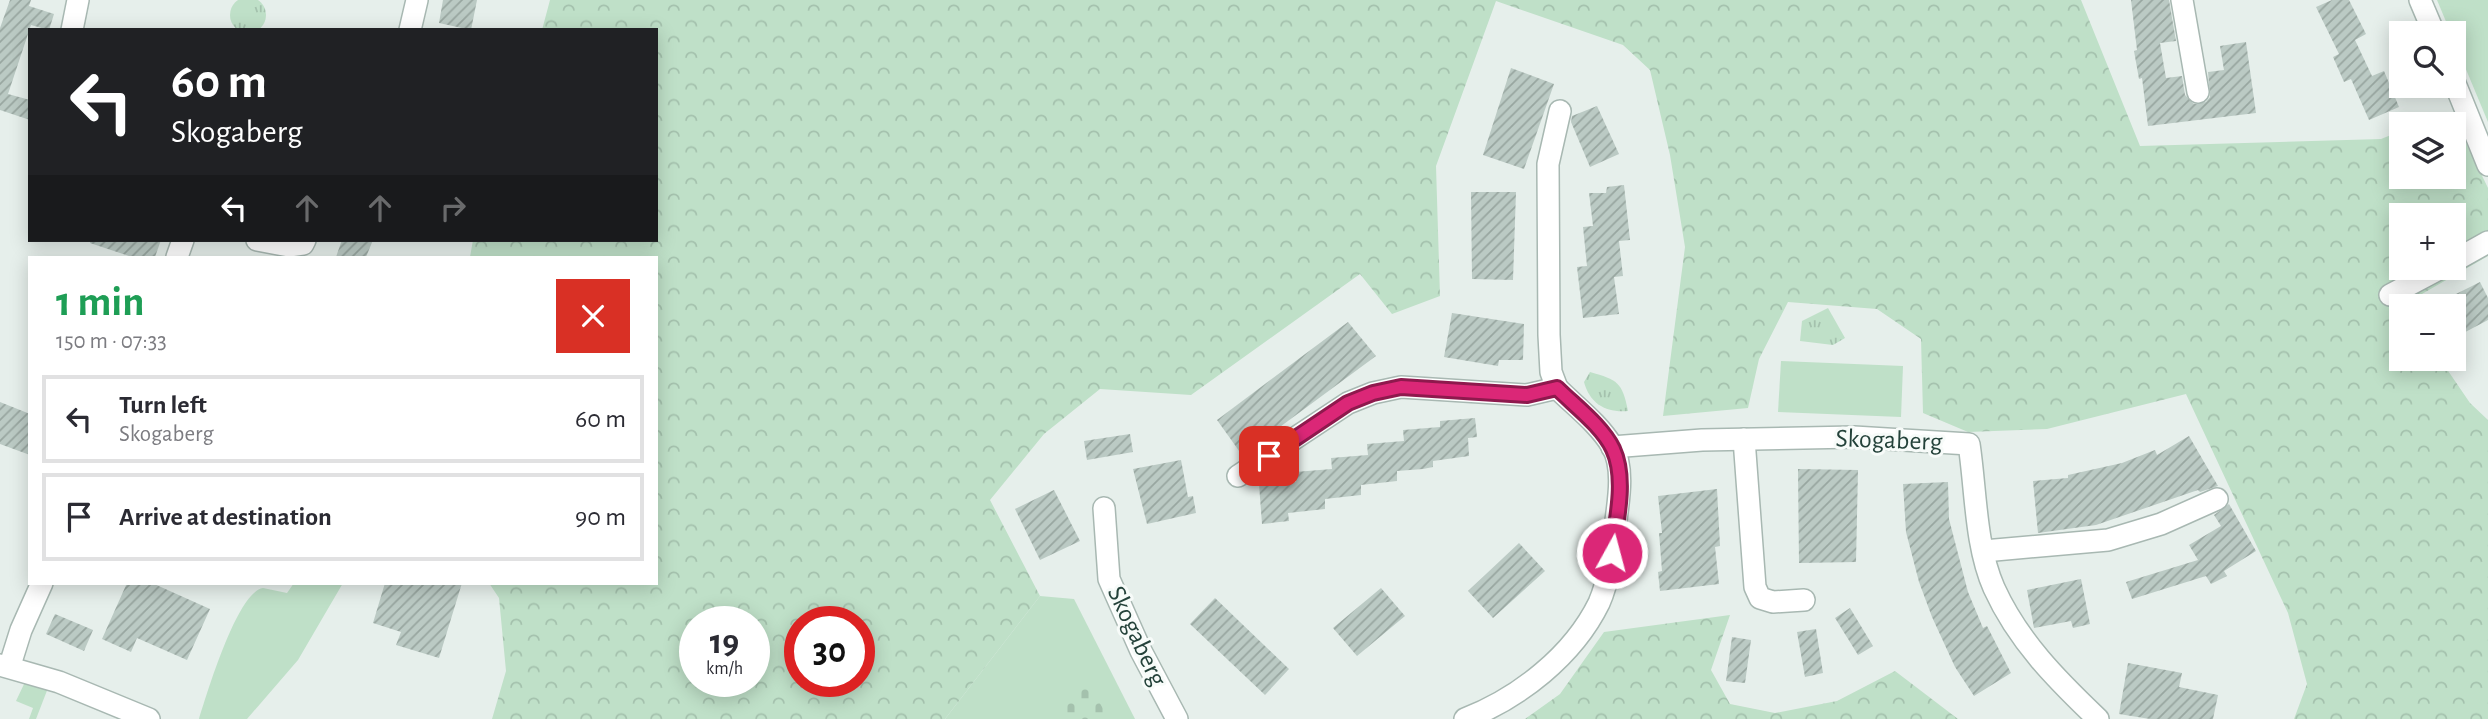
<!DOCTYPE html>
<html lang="en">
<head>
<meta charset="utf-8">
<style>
  :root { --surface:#fff; --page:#f2f2f3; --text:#2b2b33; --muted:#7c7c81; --line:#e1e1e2 }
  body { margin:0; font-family:"Alegreya Sans",sans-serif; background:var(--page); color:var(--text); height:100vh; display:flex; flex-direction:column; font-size:26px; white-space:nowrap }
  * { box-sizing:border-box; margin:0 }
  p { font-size:23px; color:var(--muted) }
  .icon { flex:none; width:38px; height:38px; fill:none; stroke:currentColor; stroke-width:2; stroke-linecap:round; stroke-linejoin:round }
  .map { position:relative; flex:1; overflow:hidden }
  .details { position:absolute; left:28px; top:256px; width:630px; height:329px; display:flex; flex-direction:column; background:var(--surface); border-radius:0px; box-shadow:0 4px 18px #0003 }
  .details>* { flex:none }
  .guide { position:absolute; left:28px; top:28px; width:630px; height:214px; border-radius:0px; box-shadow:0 4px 18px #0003; background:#202124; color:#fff; overflow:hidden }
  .controls { position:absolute; left:2389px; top:21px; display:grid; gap:14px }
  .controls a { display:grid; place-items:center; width:77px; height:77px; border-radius:0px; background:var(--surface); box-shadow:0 4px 18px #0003; font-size:35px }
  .speed { position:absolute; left:679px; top:606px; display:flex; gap:14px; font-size:35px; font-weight:700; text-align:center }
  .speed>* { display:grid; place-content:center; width:91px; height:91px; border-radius:50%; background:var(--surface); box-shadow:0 4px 18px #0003; line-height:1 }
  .speed small { font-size:18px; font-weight:400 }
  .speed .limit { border:10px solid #d22; background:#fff; color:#111 }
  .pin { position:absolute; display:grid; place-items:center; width:60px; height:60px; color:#fff; margin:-30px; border-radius:14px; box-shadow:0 4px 10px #0006 }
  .me { position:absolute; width:77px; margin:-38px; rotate:7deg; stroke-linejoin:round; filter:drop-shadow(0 0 5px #0008) }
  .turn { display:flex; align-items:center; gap:24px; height:147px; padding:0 28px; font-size:32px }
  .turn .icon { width:91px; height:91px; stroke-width:2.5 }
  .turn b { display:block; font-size:49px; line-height:60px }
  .lanes { display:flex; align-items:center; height:66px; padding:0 28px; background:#0003; justify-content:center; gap:35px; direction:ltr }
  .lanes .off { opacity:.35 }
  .round { display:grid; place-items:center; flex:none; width:74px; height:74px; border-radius:0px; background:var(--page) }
  .headline { display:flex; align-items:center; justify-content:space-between; height:119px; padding:0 28px }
  h1 { font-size:42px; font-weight:700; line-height:52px; color:#1e9e55 }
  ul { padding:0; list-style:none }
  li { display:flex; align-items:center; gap:21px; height:88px; margin:0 14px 10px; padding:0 14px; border:4px solid var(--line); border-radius:0px }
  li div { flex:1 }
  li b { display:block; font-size:26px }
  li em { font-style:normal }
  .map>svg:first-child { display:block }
  .green { fill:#bfe0c8 }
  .forest { fill:url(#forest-crowns); fill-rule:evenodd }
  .cemetery { fill:url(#cemetery-stones) }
  .park { fill:url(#park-tufts) }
  .building { fill:url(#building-hatch) }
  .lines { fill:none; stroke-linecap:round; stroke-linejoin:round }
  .minor-casing { stroke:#a8b8b2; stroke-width:24 }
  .minor { stroke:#fff; stroke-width:21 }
  .route-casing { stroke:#8e194d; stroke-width:18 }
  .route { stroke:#db2777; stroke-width:12 }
  .labels { text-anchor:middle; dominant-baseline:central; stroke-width:6; stroke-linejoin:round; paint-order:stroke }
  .street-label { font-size:26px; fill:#24423a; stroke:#f7fbf9 }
</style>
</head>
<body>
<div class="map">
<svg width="2488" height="719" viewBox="0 0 2488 719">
  <defs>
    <pattern id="forest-crowns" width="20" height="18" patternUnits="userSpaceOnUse" patternTransform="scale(1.75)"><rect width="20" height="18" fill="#bfe0c8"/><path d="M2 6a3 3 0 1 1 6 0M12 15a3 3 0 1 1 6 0" fill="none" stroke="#a4c1ad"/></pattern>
    <pattern id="cemetery-stones" width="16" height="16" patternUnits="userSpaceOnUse" patternTransform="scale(1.75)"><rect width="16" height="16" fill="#bfe0c8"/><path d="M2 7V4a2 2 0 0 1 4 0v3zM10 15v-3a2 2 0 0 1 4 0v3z" fill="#a4c1ad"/></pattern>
    <pattern id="park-tufts" width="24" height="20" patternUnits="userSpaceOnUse" patternTransform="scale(1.75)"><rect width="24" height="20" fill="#bfe0c8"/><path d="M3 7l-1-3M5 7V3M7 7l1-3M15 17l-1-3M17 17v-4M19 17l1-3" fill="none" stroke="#a4c1ad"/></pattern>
    <pattern id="building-hatch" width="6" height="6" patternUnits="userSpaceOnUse" patternTransform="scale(1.75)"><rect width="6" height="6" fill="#bbcac4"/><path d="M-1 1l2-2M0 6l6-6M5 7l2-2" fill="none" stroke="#98a6a0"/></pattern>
  </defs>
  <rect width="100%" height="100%" fill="#e6efeb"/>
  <!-- green -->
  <g class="green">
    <path d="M 2437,0 L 2488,0 L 2488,122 Z"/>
    <path d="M 1781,361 L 1903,366 L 1901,417 L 1778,412 Z"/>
    <path d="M 294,583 L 343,583 L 298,660 L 247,719 L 199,719 C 207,694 237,592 263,588 L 287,593 Z"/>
    <path d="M 1040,596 L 1074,599 L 1135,719 L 945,719 Z"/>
    <path d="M 25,682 L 48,688 L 36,719 L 29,719 L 33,708 L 16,701 Z"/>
  </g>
  <!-- forest -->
  <g class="forest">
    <path d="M 550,0 L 2081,0 L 2140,146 L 2381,139 L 2401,131 L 2401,177 L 2454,177 L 2454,124 L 2419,124 L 2451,112 L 2488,188 L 2488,256 L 2401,306 L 2401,359 L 2440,359 L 2470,403 L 2488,420 L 2488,719 L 2294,719 L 2307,684 L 2288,613 L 2186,394 L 2047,429 L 1968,432 L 1923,413 L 1921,339 L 1877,309 L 1788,302 L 1759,359 L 1748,408 L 1663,416 L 1685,247 L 1670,155 L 1650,70 L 1623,45 L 1496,1 L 1436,166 L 1440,296 L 1392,314 L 1360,274 L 1191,395 L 1100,389 L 1044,434 L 990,500 L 1040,596 L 945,719 L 492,719 L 506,671 L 499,598 L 489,583 L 656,583 L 656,257 L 470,257 L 473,240 L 656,240 L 656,30 L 542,30 ZM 2401,215 L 2454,215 L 2454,268 L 2401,268 ZM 695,621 L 754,621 L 754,681 L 695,681 ZM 800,621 L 859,621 L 859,681 L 800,681 Z"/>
    <path d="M 1730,615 L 1711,670 L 1730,704 L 1775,713 L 1837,701 L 1895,671 L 1958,719 L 1525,719 L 1560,694 L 1604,632 Z"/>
  </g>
  <!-- cemetery -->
  <path class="cemetery" d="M 1084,676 L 1109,719 L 1066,719 L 1057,708 Z"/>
  <!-- park -->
  <g class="park">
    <circle cx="248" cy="15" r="18"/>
    <path d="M 1828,308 L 1845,338 L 1833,345 L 1800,341 L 1802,321 Z"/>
    <path d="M 1590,372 C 1618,380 1622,382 1628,411 C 1606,413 1590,404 1584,382 Z"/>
  </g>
  <!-- building -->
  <g class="building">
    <path d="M 10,0 L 31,0 L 29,6 L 54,14 L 49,30 L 31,25 L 8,94 L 30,100 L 30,120 L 0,110 L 0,28 Z"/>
    <path d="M 443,0 L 477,0 L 471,30 L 439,23 Z"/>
    <path d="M 2131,0 L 2169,0 L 2176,41 L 2160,43 L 2166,78 L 2182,76 L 2185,95 L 2194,104 L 2206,102 L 2210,97 L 2208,72 L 2224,70 L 2220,46 L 2246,42 L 2256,113 L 2148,126 L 2142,78 L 2139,79 L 2134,51 L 2137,50 Z"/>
    <path d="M 2332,0 L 2349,0 L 2366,34 L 2355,40 L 2372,76 L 2384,71 L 2399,107 L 2369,120 L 2351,79 L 2344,82 L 2333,57 L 2339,54 L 2316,7 Z"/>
    <path d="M 1511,68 L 1554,84 L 1524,169 L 1483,155 Z"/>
    <path d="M 1597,106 L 1619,154 L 1590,167 L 1571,122 L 1572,116 Z"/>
    <path d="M 1624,185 L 1630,240 L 1619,241 L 1623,276 L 1614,277 L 1619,314 L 1583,318 L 1577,267 L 1587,266 L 1583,227 L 1593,226 L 1589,193 L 1606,193 L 1607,187 Z"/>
    <path d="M 1471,192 L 1516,192 L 1513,280 L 1472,279 Z"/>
    <path d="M 91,240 L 161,240 L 155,257 L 132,257 L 90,243 Z"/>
    <path d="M 342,240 L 373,240 L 366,257 L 336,257 Z"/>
    <path d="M 2480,282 L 2488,298 L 2488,320 L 2454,338 L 2454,295 Z"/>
    <path d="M 1452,313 L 1524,324 L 1523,360 L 1499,360 L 1498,366 L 1444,357 Z"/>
    <path d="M 1348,322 L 1376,356 L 1242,455 L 1217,420 Z"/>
    <path d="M 0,402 L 30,414 L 30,455 L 0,444 Z"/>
    <path d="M 1475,418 L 1477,437 L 1468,438 L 1469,456 L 1433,461 L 1433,467 L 1423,469 L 1397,471 L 1397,481 L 1361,485 L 1361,495 L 1325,499 L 1325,509 L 1288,513 L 1289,521 L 1262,524 L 1259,484 L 1296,482 L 1295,472 L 1332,469 L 1331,458 L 1368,455 L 1367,444 L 1404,441 L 1403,430 L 1440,427 L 1440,421 Z"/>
    <path d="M 1130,434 L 1133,452 L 1087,460 L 1084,441 Z"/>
    <path d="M 2189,436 L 2218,486 L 2200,492 L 2198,490 L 2096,525 L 2038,533 L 2033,481 L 2068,478 L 2068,475 L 2122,463 L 2155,450 L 2157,455 Z"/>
    <path d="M 1181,460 L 1188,497 L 1193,496 L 1196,513 L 1147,524 L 1133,469 Z"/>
    <path d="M 1798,469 L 1858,470 L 1856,562 L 1799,563 Z"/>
    <path d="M 1948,482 L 1949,519 L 1968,592 L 1983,628 L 1987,626 L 2011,673 L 1974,696 L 1955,667 L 1932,617 L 1919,582 L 1906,532 L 1903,484 Z"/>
    <path d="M 1717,489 L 1720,546 L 1715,547 L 1719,584 L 1660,591 L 1658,572 L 1662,571 L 1659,533 L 1662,533 L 1658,496 Z"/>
    <path d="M 1054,490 L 1080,541 L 1040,560 L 1015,509 Z"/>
    <path d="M 2229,504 L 2256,551 L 2224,571 L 2227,576 L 2211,584 L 2206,576 L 2132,599 L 2126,582 L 2198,560 L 2189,545 L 2221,526 L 2214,515 Z"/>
    <path d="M 1519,543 L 1545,571 L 1493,618 L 1468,591 Z"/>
    <path d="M 2081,579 L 2090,624 L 2073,628 L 2071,621 L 2034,628 L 2027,590 Z"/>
    <path d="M 127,583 L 152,583 L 210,609 L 187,660 L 137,638 L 131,652 L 102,639 Z"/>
    <path d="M 385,583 L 462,583 L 439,658 L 396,645 L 401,632 L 373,623 Z"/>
    <path d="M 1381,588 L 1405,616 L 1357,656 L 1333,628 Z"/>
    <path d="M 1215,598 L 1289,669 L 1265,695 L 1190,624 Z"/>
    <path d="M 1850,608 L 1873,646 L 1858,655 L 1835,618 Z"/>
    <path d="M 55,614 L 93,630 L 84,651 L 46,634 Z"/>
    <path d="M 1816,629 L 1823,673 L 1805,677 L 1797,632 Z"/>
    <path d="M 1732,637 L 1751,640 L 1745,683 L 1726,681 Z"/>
    <path d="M 2128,663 L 2182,673 L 2179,687 L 2218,695 L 2213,719 L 2150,719 L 2119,714 Z"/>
  </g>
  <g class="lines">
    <defs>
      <g id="minor">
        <path d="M 2182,0 L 2198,92"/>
        <path d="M 2420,0 L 2434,33"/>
        <path d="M 72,30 L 78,0"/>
        <path d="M 410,30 L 417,0"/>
        <path d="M 2454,81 L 2488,165"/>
        <path d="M 257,240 L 289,246 L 303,244 L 305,240"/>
        <path d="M 177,257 L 183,240"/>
        <path d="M 2454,261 L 2488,242"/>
        <path d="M 2390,295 L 2441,268"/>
        <path d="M 1744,439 L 1755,587 L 1760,598 L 1773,602 L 1804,600"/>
        <path d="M 1612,447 L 1702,440 L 1854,437 L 1969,444 C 1976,490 1975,545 1994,588 C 2018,641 2057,680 2098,719"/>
        <path d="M 1238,476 L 1348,403 L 1373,393 L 1401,387 L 1527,395 L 1557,388 L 1551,372 L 1549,335 L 1548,164 L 1560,111"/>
        <path d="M 1104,508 L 1109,579 L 1141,651 L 1177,719"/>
        <path d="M 1984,551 L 2108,540 L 2161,524 L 2217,499"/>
        <path d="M 0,665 L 59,682 L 149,719"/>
        <path d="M 10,665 L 21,630 L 42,583"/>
        <path d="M 1465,719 C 1519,698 1573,656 1599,603 C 1610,578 1613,546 1616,520 C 1619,498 1624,466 1612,446 C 1599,424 1575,406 1557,388"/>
      </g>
    </defs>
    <!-- minor casing -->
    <use href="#minor" class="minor-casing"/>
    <!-- minor -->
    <use href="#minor" class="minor"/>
  </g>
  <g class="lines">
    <defs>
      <path id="route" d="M 1269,456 L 1348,403 L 1373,393 L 1401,387 L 1527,395 L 1557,388 C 1575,406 1602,426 1613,449 C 1627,479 1616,522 1612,553"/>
    </defs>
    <!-- route casing -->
    <use href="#route" class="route-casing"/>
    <!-- route -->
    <use href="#route" class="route"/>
  </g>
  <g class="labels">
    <!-- street labels -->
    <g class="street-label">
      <text transform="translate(1889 440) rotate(2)">Skogaberg</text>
      <text transform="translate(1137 636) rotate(65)">Skogaberg</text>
    </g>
  </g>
</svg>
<div class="controls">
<a><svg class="icon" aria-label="search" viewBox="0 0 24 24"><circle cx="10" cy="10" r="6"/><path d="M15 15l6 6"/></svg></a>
<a><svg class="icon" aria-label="layers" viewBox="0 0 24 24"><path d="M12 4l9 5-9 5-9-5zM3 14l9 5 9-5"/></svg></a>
<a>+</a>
<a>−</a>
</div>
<div class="speed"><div>19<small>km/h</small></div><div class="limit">30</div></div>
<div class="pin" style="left:1269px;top:456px;background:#d93025"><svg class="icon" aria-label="arrive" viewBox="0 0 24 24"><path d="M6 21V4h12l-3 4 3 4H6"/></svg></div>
<svg class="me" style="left:1612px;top:553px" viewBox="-20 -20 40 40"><circle r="17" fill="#db2777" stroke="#fff" stroke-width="3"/><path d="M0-11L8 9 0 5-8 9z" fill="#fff"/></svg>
<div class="guide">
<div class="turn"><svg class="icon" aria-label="left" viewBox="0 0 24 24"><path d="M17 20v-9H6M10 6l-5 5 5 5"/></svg><div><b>60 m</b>Skogaberg</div></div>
<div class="lanes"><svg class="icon" aria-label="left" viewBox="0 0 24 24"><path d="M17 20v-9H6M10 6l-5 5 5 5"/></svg><svg class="icon off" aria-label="ahead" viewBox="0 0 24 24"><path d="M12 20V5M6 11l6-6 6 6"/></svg><svg class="icon off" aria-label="ahead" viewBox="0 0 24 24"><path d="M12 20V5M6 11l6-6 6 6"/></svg><svg class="icon off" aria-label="right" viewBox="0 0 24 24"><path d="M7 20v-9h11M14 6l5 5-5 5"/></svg></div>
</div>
<section class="details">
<div class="headline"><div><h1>1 min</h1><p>150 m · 07:33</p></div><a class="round" style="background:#d93025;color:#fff"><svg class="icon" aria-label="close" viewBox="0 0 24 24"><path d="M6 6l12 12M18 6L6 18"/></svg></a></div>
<ul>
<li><svg class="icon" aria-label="left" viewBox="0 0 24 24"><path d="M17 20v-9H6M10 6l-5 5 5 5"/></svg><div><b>Turn left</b><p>Skogaberg</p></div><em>60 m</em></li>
<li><svg class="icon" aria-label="arrive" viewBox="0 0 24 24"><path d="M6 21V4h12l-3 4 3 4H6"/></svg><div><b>Arrive at destination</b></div><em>90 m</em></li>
</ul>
</section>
</div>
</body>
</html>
